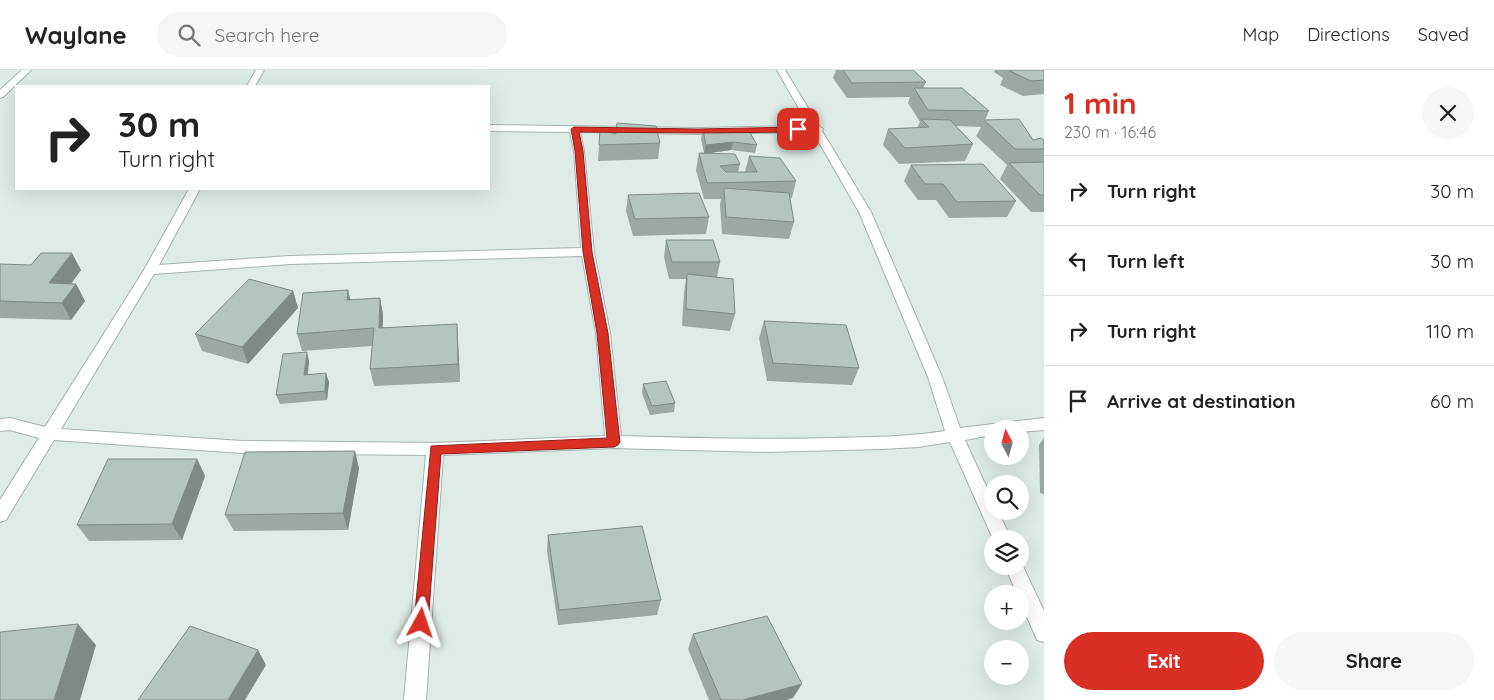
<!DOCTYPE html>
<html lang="en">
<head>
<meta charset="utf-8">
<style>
  :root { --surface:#fff; --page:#f6f6f6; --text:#222; --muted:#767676; --line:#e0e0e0; --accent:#d93025 }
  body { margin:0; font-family:Quicksand,sans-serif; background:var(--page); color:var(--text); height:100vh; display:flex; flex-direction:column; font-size:19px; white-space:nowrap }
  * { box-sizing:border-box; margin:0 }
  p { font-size:16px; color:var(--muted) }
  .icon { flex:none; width:28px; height:28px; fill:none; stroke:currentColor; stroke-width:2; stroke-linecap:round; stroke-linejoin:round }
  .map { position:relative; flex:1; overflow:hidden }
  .drawer { display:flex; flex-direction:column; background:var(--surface); width:450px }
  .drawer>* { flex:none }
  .guide { position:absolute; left:15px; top:15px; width:475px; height:105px; border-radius:0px; box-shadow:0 5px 20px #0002; background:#fff; color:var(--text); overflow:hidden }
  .needle { width:32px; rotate:354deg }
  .controls { position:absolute; left:984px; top:350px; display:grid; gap:10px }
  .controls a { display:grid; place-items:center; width:45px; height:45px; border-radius:50%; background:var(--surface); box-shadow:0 5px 20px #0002; font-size:25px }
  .pin { position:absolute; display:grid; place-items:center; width:42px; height:42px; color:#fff; margin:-21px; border-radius:10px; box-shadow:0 2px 8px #0006 }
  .me { position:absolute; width:55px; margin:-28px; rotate:5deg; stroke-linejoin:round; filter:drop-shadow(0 0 4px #0008) }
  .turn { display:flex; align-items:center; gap:18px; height:105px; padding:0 20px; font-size:22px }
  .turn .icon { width:65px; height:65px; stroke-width:2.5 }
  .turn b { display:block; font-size:35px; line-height:42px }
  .round { display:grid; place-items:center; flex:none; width:52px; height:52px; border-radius:26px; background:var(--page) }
  .overview { display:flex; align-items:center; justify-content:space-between; height:85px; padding:0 20px }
  h1 { font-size:30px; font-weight:700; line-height:38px; color:var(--accent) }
  .button { display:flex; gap:10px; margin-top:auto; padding:10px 20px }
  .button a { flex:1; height:58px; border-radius:30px; background:var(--accent); color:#fff; font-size:20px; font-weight:700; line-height:58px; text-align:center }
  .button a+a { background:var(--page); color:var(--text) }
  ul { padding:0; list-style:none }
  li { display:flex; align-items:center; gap:15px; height:70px; padding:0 20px; border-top:1px solid var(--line) }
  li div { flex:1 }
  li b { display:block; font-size:19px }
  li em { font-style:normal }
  header { display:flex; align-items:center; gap:30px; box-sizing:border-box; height:70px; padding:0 25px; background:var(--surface); border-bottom:1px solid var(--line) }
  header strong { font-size:24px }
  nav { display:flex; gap:28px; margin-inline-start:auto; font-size:18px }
  .search { width:350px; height:45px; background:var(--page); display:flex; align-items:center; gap:12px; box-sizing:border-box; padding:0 18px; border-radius:28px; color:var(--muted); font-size:19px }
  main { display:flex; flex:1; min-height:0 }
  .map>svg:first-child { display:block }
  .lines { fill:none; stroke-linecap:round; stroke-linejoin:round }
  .street-casing { stroke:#a2b3ae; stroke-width:2 }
  .street { fill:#fff; fill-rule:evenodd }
  .wall { fill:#9ba9a5 }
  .shaded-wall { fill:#7e8a86 }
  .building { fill:#b4c5c0; stroke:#7e8a86 }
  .route { fill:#d93025; stroke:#8d1f18 }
</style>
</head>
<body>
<header>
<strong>Waylane</strong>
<div class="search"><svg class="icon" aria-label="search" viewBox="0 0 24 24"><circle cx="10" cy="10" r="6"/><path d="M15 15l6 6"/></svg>Search here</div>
<nav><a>Map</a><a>Directions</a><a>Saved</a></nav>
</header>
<main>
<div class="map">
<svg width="1044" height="630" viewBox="0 0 1044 630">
  <rect width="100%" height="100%" fill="#dfebe6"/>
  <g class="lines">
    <defs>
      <g id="street">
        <path d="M 22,0 L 31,0 L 3,27 L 0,28 L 0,20 Z"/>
        <path d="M 256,0 L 264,0 L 255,16 L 247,16 Z"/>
        <path d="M 777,0 L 785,0 L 819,56 L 823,59 L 822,61 L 871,142 L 942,307 L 960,358 L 1044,348 L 1044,360 L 1020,362 L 1020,359 L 992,359 L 992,365 L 965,370 L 992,429 L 992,441 L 998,441 L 1011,469 L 993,469 L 950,372 L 918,377 L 882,379 L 765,382 L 614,378 L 443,385 L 426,630 L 404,630 L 426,385 L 242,383 L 54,370 L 6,450 L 0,452 L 0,430 L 39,368 L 10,360 L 0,361 L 0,349 L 10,348 L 45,357 L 144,200 L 189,119 L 200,119 L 159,195 L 290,186 L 581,178 L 574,81 L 570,62 L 489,61 L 489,55 L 698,58 L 809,56 ZM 580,62 L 698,64 L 813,62 L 859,142 L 928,307 L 945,361 C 907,367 869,367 831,368 C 761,370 691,368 621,366 L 610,263 L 594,182 L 584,81 ZM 582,186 L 596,263 L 605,366 L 435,373 L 242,371 L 61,359 L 154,204 L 290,194 Z"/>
        <path d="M 1020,490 L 1044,541 L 1044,572 L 1037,570 L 1020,531 L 1020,524 L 1017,524 L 1005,496 L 1020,496 Z"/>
      </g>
    </defs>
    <!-- street casing -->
    <use href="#street" class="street-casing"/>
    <!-- street -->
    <use href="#street" class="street"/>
  </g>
  <!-- wall -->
  <g class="wall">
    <path d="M 836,0 L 913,0 L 926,12 L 923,18 L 989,41 L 985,50 L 1033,70 L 1044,70 L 1044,142 L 1031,142 L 1000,109 L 1007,95 L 976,66 L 981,57 L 956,56 L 973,74 L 965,91 L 899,94 L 883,75 L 888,59 L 917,58 L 920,52 L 908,33 L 910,27 L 847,28 L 833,8 Z"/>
    <path d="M 995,0 L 1044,0 L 1044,24 L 1023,26 L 1000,15 L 1003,8 L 994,2 Z"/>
    <path d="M 600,60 L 616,64 L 660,73 L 658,89 L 598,91 Z"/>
    <path d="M 703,60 L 757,75 L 755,83 L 731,80 L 707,83 L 740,94 L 738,102 L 745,102 L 749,86 L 796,111 L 792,128 L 790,128 L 794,152 L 789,169 L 722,164 L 720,135 L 721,129 L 704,129 L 696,100 L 699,83 L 704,83 L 701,69 Z"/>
    <path d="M 911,95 L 1016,131 L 1007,147 L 949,148 L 936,130 L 918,130 L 904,111 Z"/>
    <path d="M 628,125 L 709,147 L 706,164 L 633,166 L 626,141 Z"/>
    <path d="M 666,170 L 720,192 L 717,207 L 735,244 L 730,261 L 682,256 L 684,222 L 686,209 L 669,209 L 664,187 Z"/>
    <path d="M 0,194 L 81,200 L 71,214 L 76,214 L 85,231 L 71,250 L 0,248 Z"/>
    <path d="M 348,220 L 350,230 L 380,228 L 383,245 L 382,258 L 457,254 L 460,312 L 374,316 L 370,299 L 372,276 L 302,281 L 297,264 Z"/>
    <path d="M 293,221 L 298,238 L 248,294 L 202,281 L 195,264 Z"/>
    <path d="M 764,251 L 859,298 L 852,315 L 767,311 L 759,268 Z"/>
    <path d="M 309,291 L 308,304 L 329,312 L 327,330 L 280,334 L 276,325 Z"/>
    <path d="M 643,314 L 675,333 L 674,342 L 650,345 L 642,323 Z"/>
    <path d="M 1044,368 L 1044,424 L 1040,423 L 1039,375 Z"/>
    <path d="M 197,389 L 205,406 L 182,470 L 89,471 L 77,455 Z"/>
    <path d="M 359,398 L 348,460 L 234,461 L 225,445 Z"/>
    <path d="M 548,465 L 661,530 L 657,545 L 558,555 L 547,481 Z"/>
    <path d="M 693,564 L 793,628 L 786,630 L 709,630 L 688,579 Z"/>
  </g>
  <!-- shaded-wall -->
  <g class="shaded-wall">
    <path d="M 733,72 L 731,80 L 704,84 L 706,75 Z"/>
    <path d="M 72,183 L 81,200 L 59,230 L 49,213 Z"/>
    <path d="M 76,214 L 85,231 L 71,250 L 62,233 Z"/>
    <path d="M 348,220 L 352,237 L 347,230 Z"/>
    <path d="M 293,221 L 298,238 L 248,294 L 242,277 Z"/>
    <path d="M 380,228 L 383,245 L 382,276 L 379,258 Z"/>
    <path d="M 457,254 L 458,271 L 460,312 L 458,294 Z"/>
    <path d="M 307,282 L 309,291 L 306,314 L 304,305 Z"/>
    <path d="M 326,303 L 329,312 L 327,330 L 325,321 Z"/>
    <path d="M 355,381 L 359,398 L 348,460 L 343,443 Z"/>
    <path d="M 197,389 L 205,406 L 182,470 L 172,454 Z"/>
    <path d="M 78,554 L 96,575 L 80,630 L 54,630 Z"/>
    <path d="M 258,580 L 266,595 L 245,630 L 228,630 Z"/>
    <path d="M 802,614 L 793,628 L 786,630 L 743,630 Z"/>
  </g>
  <!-- building -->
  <g class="building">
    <path d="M 843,0 L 913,0 L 926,12 L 852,13 Z"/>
    <path d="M 1008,0 L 1044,0 L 1044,10 L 1031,11 Z"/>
    <path d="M 914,18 L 962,18 L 989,41 L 928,40 Z"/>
    <path d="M 921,49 L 950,50 L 973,74 L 905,78 L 888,59 L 929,57 Z"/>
    <path d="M 1019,49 L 1033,70 L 1041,68 L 1044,70 L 1044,79 L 1015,79 L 984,50 Z"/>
    <path d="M 617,53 L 656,56 L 660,73 L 599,75 L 600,60 L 616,64 Z"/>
    <path d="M 703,60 L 749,61 L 757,75 L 733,72 L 706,75 Z"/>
    <path d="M 699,83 L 735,84 L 740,94 L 720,96 L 726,102 L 757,102 L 749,86 L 780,88 L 796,111 L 707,113 Z"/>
    <path d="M 1044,92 L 1044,125 L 1040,125 L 1009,93 Z"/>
    <path d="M 983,94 L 1016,131 L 957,132 L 943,114 L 925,114 L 911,95 Z"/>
    <path d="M 724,118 L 789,123 L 794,152 L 726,147 Z"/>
    <path d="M 699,123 L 709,147 L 635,149 L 628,125 Z"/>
    <path d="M 666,170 L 713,170 L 720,192 L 672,192 Z"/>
    <path d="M 41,183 L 72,183 L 49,213 L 76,214 L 62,233 L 0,231 L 0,194 L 31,195 Z"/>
    <path d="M 687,204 L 733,209 L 735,244 L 686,239 Z"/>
    <path d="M 249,209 L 293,221 L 242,277 L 195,264 Z"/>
    <path d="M 348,220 L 347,230 L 380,228 L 379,258 L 457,254 L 458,294 L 370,299 L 374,258 L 297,264 L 303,223 Z"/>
    <path d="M 764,251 L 846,255 L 859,298 L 773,293 Z"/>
    <path d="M 307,282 L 304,305 L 326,303 L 325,321 L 276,325 L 283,284 Z"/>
    <path d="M 666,311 L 675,333 L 652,336 L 643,314 Z"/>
    <path d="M 355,381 L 343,443 L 225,445 L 245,382 Z"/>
    <path d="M 108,389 L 197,389 L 172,454 L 77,455 Z"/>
    <path d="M 642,456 L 661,530 L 559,540 L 548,465 Z"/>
    <path d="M 767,546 L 802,614 L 743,630 L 721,630 L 693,564 Z"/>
    <path d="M 78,554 L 54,630 L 0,630 L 0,562 Z"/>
    <path d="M 190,556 L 258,580 L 228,630 L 138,630 Z"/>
  </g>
  <!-- route -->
  <path class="route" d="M 574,57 L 698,59 L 798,57 L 802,59 L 798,62 L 698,63 L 579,62 L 583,81 L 592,182 L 608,263 L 620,372 L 618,375 L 614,377 L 441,384 L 428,553 L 426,558 L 421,560 L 416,558 L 414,553 L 431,376 L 607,368 L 597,263 L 583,182 L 575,81 L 571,59 Z"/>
</svg>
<div class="controls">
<a><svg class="needle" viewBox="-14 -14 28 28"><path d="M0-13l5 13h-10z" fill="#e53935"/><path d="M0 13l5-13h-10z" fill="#767676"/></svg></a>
<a><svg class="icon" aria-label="search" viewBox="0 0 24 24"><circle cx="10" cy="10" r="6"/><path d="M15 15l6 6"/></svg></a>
<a><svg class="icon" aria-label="layers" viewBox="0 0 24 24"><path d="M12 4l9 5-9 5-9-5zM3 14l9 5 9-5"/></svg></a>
<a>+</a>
<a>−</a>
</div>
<div class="pin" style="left:798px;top:59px;background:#d93025"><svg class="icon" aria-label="arrive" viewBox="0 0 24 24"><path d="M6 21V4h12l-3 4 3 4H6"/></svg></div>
<svg class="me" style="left:421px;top:553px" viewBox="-20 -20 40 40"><path d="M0-17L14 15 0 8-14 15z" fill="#d93025" stroke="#fff" stroke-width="4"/></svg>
<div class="guide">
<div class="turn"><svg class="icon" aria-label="right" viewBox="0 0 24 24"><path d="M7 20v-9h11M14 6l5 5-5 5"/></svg><div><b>30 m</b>Turn right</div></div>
</div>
</div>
<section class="drawer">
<div class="overview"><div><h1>1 min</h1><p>230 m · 16:46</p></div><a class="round"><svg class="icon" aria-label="close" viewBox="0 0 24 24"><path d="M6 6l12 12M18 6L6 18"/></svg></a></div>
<ul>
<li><svg class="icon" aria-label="right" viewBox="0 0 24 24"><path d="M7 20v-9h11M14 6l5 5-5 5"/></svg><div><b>Turn right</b></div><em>30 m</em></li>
<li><svg class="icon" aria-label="left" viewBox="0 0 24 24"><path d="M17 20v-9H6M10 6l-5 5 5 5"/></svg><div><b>Turn left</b></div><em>30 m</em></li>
<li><svg class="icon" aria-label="right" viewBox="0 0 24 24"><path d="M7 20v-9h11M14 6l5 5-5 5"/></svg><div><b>Turn right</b></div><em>110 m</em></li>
<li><svg class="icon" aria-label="arrive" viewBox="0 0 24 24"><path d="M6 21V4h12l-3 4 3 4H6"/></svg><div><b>Arrive at destination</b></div><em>60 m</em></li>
</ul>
<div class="button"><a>Exit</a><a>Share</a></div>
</section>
</main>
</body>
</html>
